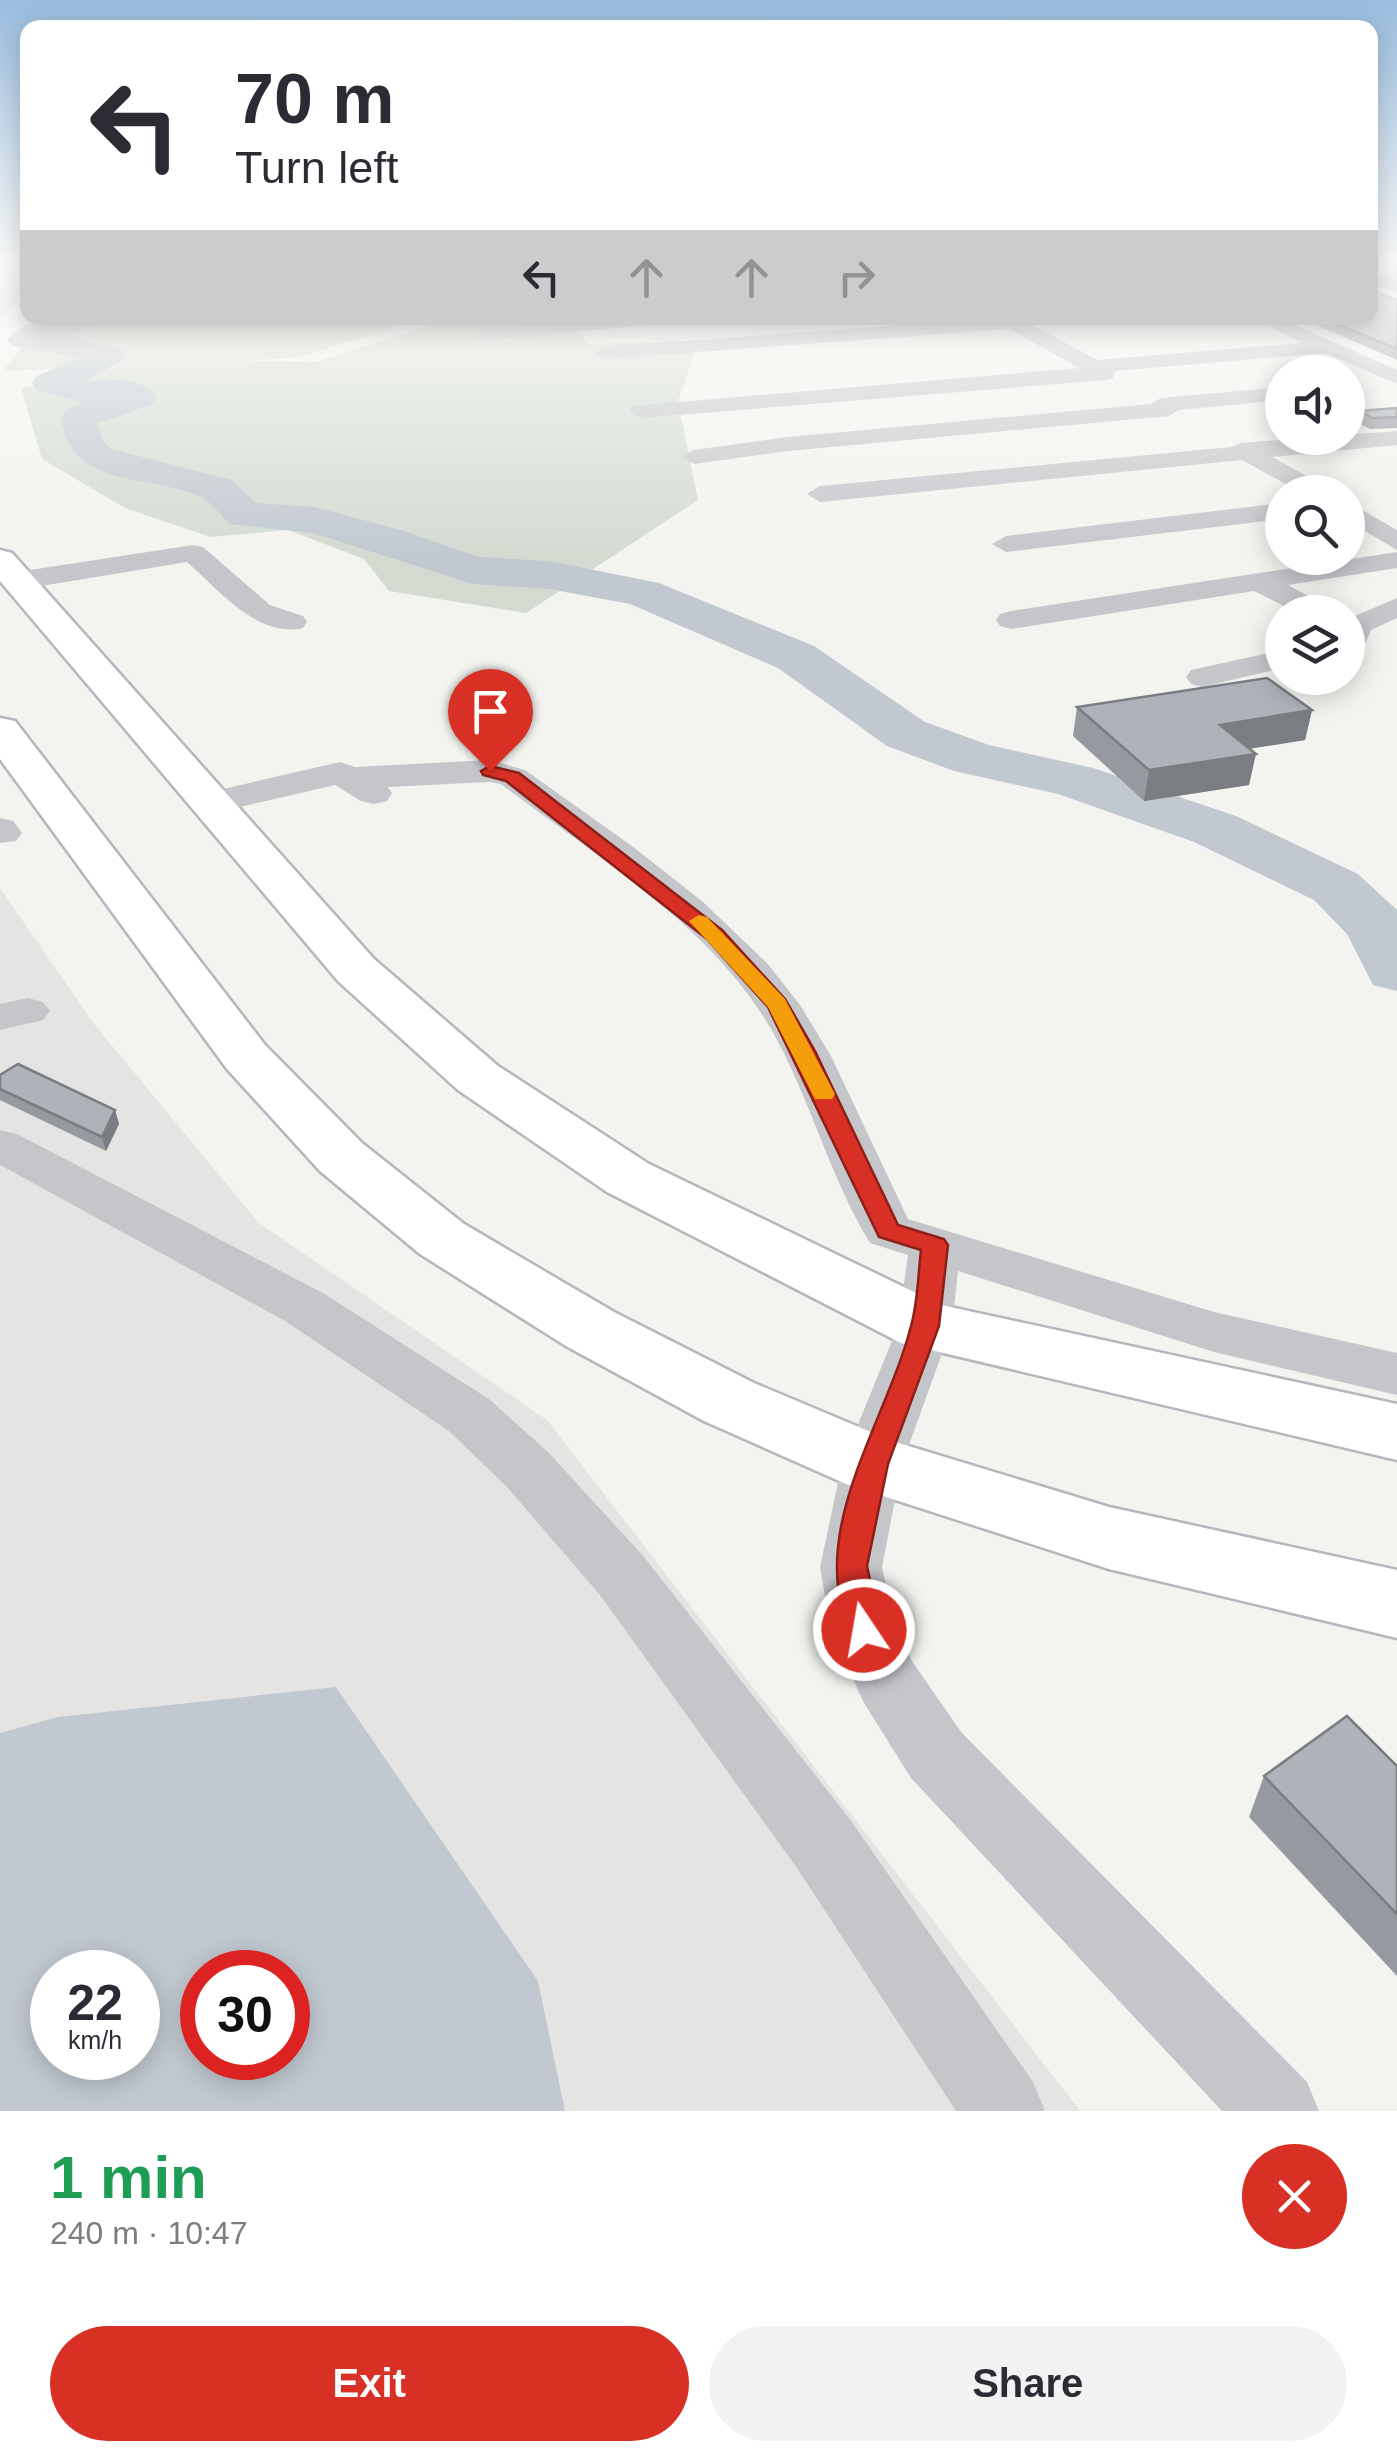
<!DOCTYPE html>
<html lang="en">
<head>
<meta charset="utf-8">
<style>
  :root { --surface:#fff; --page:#f2f2f3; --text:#2b2b33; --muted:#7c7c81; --accent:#d93025 }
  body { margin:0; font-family:Helvetica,sans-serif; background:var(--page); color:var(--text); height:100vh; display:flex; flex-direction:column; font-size:38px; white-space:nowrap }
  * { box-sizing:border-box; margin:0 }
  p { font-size:32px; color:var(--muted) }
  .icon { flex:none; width:55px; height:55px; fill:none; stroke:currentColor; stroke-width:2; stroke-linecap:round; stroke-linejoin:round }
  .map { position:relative; height:2111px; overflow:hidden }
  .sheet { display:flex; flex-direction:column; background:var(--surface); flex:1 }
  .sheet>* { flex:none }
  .top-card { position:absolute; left:20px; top:20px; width:1358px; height:305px; border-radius:20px; box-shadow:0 5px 25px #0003; background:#fff; color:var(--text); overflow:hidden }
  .buttons { position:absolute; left:1265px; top:355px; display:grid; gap:20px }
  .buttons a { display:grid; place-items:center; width:100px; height:100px; border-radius:50%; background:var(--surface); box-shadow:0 5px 25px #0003; font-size:50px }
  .speed { position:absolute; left:30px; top:1950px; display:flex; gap:20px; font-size:50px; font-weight:700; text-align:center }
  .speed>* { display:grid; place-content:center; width:130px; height:130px; border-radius:50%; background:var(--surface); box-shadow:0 5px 25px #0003; line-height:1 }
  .speed small { font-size:25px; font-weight:400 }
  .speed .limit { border:15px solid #d22; background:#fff; color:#111 }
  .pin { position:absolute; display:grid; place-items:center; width:85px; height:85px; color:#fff; margin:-102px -42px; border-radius:50% 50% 50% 0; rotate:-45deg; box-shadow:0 0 10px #0007 }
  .pin .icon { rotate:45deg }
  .me { position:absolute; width:110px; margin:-55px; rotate:348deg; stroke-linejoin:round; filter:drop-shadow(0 0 8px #0008) }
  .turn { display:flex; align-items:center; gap:35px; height:210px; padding:0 50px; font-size:45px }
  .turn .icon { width:130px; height:130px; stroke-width:2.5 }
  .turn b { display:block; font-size:70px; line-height:85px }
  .lanes { display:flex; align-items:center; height:95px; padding:0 50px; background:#0003; justify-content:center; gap:50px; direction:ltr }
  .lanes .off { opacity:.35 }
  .round { display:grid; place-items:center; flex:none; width:105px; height:105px; border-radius:52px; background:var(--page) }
  .summary { display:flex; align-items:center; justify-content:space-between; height:170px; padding:0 50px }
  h1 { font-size:60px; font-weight:600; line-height:75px; color:#1e9e55 }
  .primary-button { display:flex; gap:20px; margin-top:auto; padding:20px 50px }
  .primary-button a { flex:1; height:115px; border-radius:60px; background:var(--accent); color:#fff; font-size:40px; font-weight:600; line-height:115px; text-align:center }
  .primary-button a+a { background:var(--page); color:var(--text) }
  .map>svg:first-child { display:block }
  .built { fill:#e4e5e3; fill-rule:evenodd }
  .green { fill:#d3dbd1 }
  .water { fill:#c1c8d0; fill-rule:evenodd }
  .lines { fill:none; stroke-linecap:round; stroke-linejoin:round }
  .river { fill:#c1c8d0; fill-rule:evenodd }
  .major-casing { stroke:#b4b7bc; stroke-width:5 }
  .minor { fill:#c4c6ca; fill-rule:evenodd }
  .major { fill:#fff; fill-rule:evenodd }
  .wall { fill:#969aa0 }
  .shaded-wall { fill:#7a7d82 }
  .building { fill:#aeb3ba; stroke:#7a7d82; stroke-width:2.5 }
  .route { fill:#d93025; stroke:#8d1f18; stroke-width:2.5 }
  .slow { fill:#f59e0b }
</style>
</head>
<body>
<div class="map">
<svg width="1397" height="2111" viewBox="0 0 1397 2111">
  <rect width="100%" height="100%" fill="#f3f4f0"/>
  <!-- built -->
  <path class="built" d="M 0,888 L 94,1024 L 259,1223 L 547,1420 L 1080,2111 L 0,2111 ZM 52,1972 L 138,1972 L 138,2058 L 52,2058 ZM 202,1972 L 288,1972 L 288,2058 L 202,2058 Z"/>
  <!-- green -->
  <g class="green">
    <path d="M 0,264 L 28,264 L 27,294 L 0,316 Z"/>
    <path d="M 47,318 L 424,318 L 300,357 L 245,361 L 316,362 L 451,318 L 570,318 L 589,344 L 698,341 L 678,402 L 698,500 L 526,613 L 389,591 L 364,559 L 288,530 L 211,537 L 125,508 L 42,459 L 21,388 L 125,365 L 2,371 Z"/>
  </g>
  <!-- water -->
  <path class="water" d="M 336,1687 L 538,1981 L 565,2111 L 0,2111 L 0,1733 L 58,1717 ZM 52,1972 L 138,1972 L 138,2058 L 52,2058 ZM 202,1972 L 288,1972 L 288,2058 L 202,2058 Z"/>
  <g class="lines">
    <!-- river -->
    <path class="river" d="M 58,318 L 101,318 L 98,327 L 63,335 L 120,348 L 124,355 L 120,362 L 85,381 C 111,381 140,374 157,398 L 151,405 L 98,423 L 101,438 L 111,449 L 232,480 L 256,503 L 315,507 L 404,531 L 479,557 L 549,561 L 659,583 L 814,646 L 925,722 L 989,745 L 1093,768 L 1236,816 L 1358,874 L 1397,910 L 1397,991 L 1373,985 L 1347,934 L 1314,900 L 1194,842 L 1058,794 L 954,771 L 887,746 L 778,668 L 630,604 L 549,589 L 473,584 L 313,533 L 229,524 C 221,515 211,502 201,497 C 148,473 72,490 61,419 L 66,411 L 83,402 L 37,390 L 32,383 L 37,376 L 81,357 L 12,346 L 7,339 L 25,325 Z"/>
    <defs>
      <g id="major">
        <path d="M 0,550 L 12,553 L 374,959 L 498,1066 L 649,1164 L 941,1305 L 1397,1404 L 1397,1460 L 901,1343 L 607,1192 L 458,1090 L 338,981 L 0,581 Z"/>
        <path d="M 0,718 L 15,721 L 265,1045 L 362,1143 L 464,1224 L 614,1312 L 754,1383 L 892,1441 L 1109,1507 L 1397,1570 L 1397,1638 L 1109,1569 L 846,1484 L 704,1421 L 566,1346 L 420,1254 L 320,1171 L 227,1069 L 0,759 Z"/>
      </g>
    </defs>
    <!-- major casing -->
    <use href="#major" class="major-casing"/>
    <!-- minor -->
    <g class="minor">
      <path d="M 601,318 L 667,318 L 657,324 L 486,340 L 476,334 L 486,328 Z"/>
      <path d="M 995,318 L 1021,319 L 1097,360 L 1303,343 L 1254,318 L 1279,318 L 1397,370 L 1397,384 L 1326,353 L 1115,371 L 1113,378 L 1106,380 L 640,418 L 629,411 L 632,406 L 1079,368 L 1010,329 L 604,359 L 594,353 L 604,347 Z"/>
      <path d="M 1282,387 L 1282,400 L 1179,410 L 1169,416 L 788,451 L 694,464 L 682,457 L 694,450 L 788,437 L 1151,404 L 1161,398 Z"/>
      <path d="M 1397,431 L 1397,445 L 1272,457 L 1327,487 L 1330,492 L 1300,492 L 1242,460 L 820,502 L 807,494 L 820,486 L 1231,447 L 1241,443 Z"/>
      <path d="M 1348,502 L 1397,530 L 1397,550 L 1348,521 Z"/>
      <path d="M 1282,503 L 1282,519 L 1006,552 L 992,544 L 1006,536 Z"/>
      <path d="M 193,545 L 203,547 L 270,605 L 303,616 L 307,622 L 303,628 C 258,639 217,588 187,562 L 17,590 L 7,587 L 3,581 L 7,575 L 17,572 Z"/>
      <path d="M 1397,552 L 1397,568 L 1288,585 L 1327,606 L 1331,612 L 1296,612 L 1254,591 L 1011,629 L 1000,626 L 996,620 L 1000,614 L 1011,611 Z"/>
      <path d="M 1397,598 L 1397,618 L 1371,630 L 1366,642 L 1348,649 L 1348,619 Z"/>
      <path d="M 1282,650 L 1282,668 L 1202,687 L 1191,684 L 1186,677 L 1191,670 Z"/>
      <path d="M 490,760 L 525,770 L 632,846 L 703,902 L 767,963 L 800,1005 L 831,1056 L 908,1219 L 1214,1312 L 1397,1353 L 1397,1395 L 1214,1352 L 958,1271 L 952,1326 L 902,1464 L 882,1567 L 896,1629 L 912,1661 L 961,1732 L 1307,2082 L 1319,2111 L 1222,2111 L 911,1778 L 864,1703 L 831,1630 L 820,1567 L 842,1464 L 898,1326 L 908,1255 L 870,1243 C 829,1176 810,1097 771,1029 C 710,924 595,856 501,784 L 489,782 L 388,787 L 392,793 L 387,801 L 374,804 L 361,801 L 335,785 L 210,814 L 197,811 L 192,803 L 197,795 L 340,762 L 355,767 Z"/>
      <path d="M 0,818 L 13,821 L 22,833 L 16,841 L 0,843 Z"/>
      <path d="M 28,998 L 43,1002 L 50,1011 L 43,1020 L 0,1030 L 0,1004 Z"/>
      <path d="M 0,1130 L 17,1134 L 323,1293 L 489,1399 L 549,1453 L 644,1557 L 849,1818 L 1033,2082 L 1045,2111 L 956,2111 L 797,1868 L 600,1595 L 507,1487 L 449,1431 L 285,1321 L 0,1165 Z"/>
    </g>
    <!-- major -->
    <use href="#major" class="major"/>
  </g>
  <!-- wall -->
  <g class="wall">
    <path d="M 1370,264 L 1397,264 L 1397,292 L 1370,284 Z"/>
    <path d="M 1397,300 L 1397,360 L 1300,318 L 1370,318 Z"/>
    <path d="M 1397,408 L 1397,428 L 1370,429 L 1358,423 L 1360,411 Z"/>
    <path d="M 1077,707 L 1312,710 L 1305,740 L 1249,749 L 1249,785 L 1144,801 L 1073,736 Z"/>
    <path d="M 0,1075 L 115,1110 L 119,1124 L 106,1151 L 0,1100 Z"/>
    <path d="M 1397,1766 L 1397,1976 L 1249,1817 L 1264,1776 Z"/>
  </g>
  <!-- shaded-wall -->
  <g class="shaded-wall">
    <path d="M 1312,710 L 1305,740 L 1214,754 L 1220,725 Z"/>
    <path d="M 1256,754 L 1249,785 L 1144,801 L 1149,770 Z"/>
    <path d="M 115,1110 L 119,1124 L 106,1151 L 102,1137 Z"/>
  </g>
  <!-- building -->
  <g class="building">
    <path d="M 1370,264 L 1397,264 L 1397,282 L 1370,273 Z"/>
    <path d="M 1370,290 L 1397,300 L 1397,349 L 1323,318 L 1370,318 Z"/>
    <path d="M 1397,408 L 1397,417 L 1373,418 L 1360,411 Z"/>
    <path d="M 1267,678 L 1312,710 L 1220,725 L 1256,754 L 1149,770 L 1077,707 Z"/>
    <path d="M 18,1064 L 115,1110 L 102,1137 L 0,1089 L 0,1075 Z"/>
    <path d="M 1347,1716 L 1397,1766 L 1397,1914 L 1264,1776 Z"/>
  </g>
  <!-- sky -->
  <linearGradient id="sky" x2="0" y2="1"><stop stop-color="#98bcde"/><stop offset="0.47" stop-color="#fafaf8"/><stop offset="1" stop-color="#fafaf8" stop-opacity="0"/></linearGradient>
  <rect width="1397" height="559" fill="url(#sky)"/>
  <!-- route -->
  <path class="route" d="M 490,766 L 519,773 L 722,930 L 785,999 L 815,1051 L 898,1225 L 944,1239 L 948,1245 L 939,1326 L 888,1464 L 867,1566 L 881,1630 L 876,1640 L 864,1644 L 853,1640 C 802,1534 886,1425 911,1326 C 918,1302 918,1275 921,1250 L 879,1237 L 768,1007 L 707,939 L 506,781 L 483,775 L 481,771 Z"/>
  <!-- slow -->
  <path class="slow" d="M 699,915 L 707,917 L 785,999 L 835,1094 L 832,1099 L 815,1099 L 768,1007 L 689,921 Z"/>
</svg>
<div class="buttons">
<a><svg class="icon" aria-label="sound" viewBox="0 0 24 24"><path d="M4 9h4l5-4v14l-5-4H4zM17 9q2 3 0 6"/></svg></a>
<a><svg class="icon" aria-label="search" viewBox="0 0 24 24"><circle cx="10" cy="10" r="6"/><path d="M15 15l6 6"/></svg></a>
<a><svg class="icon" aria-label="layers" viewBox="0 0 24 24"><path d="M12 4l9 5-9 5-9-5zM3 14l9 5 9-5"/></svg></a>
</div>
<div class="speed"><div>22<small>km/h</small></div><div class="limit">30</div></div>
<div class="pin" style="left:490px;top:771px;background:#d93025"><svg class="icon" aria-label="arrive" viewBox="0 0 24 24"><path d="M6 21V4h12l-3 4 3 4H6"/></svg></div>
<svg class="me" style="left:864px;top:1630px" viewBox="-20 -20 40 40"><circle r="17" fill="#d93025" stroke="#fff" stroke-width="3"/><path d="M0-11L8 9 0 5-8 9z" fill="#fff"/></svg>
<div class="top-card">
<div class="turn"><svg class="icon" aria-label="left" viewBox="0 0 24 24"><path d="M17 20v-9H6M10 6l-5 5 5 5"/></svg><div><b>70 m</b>Turn left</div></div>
<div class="lanes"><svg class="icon" aria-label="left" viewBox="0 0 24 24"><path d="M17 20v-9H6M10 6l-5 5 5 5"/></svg><svg class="icon off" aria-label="ahead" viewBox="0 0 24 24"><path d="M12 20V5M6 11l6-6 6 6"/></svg><svg class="icon off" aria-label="ahead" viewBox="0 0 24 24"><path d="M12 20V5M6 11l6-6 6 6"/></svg><svg class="icon off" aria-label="right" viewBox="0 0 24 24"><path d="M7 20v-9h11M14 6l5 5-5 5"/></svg></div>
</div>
</div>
<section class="sheet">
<div class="summary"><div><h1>1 min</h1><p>240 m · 10:47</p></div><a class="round" style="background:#d93025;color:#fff"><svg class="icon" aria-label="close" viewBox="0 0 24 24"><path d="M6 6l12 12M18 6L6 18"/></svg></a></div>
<div class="primary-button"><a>Exit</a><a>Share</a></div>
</section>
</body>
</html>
